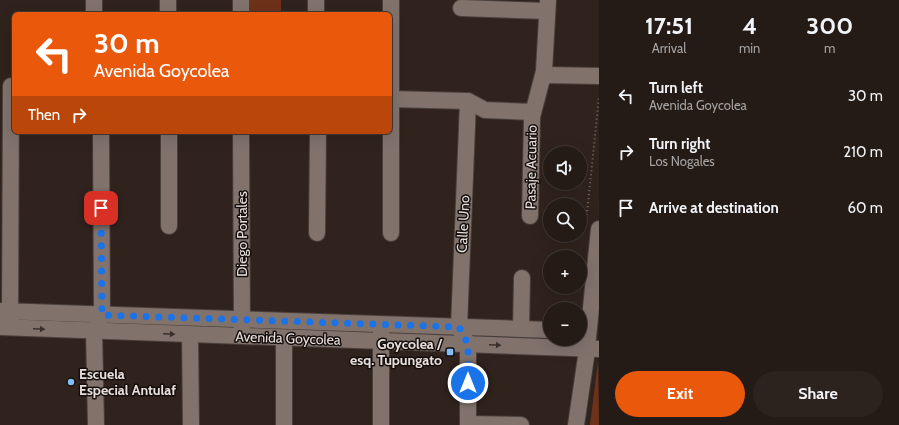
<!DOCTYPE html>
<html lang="en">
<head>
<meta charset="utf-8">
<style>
  :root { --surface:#241a16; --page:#2c231f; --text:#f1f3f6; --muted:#a3a1a1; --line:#413835; --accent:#ea580c }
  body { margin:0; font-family:Cabin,sans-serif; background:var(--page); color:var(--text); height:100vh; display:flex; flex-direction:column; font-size:15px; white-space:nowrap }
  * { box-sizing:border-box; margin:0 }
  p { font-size:13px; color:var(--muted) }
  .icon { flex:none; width:22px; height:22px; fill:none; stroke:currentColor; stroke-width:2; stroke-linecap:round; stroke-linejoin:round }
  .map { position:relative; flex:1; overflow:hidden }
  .details { display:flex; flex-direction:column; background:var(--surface); width:300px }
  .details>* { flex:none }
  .top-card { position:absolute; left:12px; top:12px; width:380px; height:122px; border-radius:6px; box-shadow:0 4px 16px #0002,0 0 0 1px var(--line); background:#ea580c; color:#fff; overflow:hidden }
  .tools { position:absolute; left:543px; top:146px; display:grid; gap:8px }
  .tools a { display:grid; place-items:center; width:44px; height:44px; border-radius:50%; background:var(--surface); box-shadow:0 4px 16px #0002,0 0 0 1px var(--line); font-size:20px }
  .pin { position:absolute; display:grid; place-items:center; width:34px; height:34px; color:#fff; margin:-17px; border-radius:8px; box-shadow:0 2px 6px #0006 }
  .me { position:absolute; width:44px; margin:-22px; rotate:0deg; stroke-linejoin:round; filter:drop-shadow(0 0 3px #0008) }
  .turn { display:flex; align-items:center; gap:14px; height:84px; padding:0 16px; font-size:18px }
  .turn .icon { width:52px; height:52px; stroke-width:2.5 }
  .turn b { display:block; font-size:28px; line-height:34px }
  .then { display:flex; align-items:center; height:38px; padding:0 16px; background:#0003; gap:8px; font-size:15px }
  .eta { display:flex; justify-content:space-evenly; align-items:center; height:68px; text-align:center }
  .eta b { font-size:24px; font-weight:700; line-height:28px }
  .action { display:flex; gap:8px; margin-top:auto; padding:8px 16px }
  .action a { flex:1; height:46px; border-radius:24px; background:var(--accent); color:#fff; font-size:16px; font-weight:700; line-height:46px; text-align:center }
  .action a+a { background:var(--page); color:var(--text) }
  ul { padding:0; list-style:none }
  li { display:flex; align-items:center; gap:12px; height:56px; padding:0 16px }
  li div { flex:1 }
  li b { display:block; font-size:15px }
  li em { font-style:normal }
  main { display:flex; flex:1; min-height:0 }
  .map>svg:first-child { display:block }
  .green { fill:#6e311a }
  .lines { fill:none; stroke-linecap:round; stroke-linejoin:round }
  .minor-casing { stroke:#493f3b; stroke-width:18 }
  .path { stroke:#7a6e6a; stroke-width:2; stroke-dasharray:1 3; stroke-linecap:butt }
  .minor { stroke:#81726c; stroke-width:16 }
  .oneway { fill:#3a312e }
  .route { stroke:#1a73e8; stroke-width:7; stroke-dasharray:0 12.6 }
  .poi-dot { fill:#82bcfa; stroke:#140e0c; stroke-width:1.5 }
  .labels { text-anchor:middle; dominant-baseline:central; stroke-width:3; stroke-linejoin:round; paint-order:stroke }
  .street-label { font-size:14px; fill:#e8dfdc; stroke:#140e0c }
  .poi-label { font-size:14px; font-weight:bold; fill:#e8dfdc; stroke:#140e0c; text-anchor:end }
</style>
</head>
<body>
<main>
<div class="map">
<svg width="599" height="425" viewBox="0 0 599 425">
  <rect width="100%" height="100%" fill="#30231e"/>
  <!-- green -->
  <g class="green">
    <path d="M 249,0 L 281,0 L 281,14 L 248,14 Z"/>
    <path d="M 598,361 L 599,425 L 590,425 Z"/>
  </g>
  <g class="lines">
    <defs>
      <g id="minor">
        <path d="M 168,0 L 168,14"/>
        <path d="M 241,0 L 241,14"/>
        <path d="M 316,0 L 316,14"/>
        <path d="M 391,0 L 391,233"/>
        <path d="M 461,8 L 547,11"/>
        <path d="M 94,14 L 94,0"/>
        <path d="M 544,75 L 599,76"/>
        <path d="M 390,99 L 468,101 L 485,110 L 533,112"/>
        <path d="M 169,132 L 169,226"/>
        <path d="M 241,132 L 242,330"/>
        <path d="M 530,216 L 532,117 L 544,71 L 548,0"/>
        <path d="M 317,233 L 318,132"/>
        <path d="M 0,311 L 550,330"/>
        <path d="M 10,323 L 11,86"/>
        <path d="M 0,327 L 599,349"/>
        <path d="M 521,329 L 522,278"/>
        <path d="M 190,335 L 191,425"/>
        <path d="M 284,338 L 284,425"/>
        <path d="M 468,424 L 521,425"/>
        <path d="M 96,425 L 94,331 L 102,315 L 101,132"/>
        <path d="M 381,425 L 381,332"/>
        <path d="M 468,425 L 468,345 L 459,327 L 468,101"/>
        <path d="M 576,425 L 586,357 L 599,229"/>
      </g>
    </defs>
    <!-- minor casing -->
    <use href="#minor" class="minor-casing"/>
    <!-- path -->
    <path class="path" d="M 586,223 L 599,97"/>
    <!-- minor -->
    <use href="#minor" class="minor"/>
  </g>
  <!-- one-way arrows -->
  <defs><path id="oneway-solid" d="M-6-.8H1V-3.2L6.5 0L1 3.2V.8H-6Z"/></defs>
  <g class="oneway">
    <use href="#oneway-solid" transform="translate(39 329) rotate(2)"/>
    <use href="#oneway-solid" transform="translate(169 334) rotate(2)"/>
    <use href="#oneway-solid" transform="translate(495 345) rotate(2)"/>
  </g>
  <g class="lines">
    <!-- route -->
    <path class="route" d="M 101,208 L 102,315 L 459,327 L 468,344 L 468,383"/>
  </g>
  <!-- markers -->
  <g class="poi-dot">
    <rect x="446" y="348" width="8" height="8" rx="2"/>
    <circle cx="71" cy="382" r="4"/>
  </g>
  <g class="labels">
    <!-- street labels -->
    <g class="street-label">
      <text transform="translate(531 167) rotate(-89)">Pasaje Acuario</text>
      <text transform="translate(463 224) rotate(-87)">Calle Uno</text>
      <text transform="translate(242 234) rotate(-90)">Diego Portales</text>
      <text transform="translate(288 338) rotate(2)">Avenida Goycolea</text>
    </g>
    <!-- poi labels -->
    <g class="poi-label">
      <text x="442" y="344">Goycolea /<tspan x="442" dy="16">esq. Tupungato</tspan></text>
      <text x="79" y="374" text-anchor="start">Escuela<tspan x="79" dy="16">Especial Antulaf</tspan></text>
    </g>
  </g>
</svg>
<div class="tools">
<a><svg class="icon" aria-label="sound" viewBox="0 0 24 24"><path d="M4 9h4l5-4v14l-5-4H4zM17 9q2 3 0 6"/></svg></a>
<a><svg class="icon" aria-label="search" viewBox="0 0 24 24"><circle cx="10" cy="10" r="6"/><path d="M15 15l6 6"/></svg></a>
<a>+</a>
<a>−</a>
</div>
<div class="pin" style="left:101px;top:208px;background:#d93025"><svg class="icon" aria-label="arrive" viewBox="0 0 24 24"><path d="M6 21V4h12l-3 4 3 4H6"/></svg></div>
<svg class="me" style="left:468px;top:383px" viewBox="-20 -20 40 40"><circle r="17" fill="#1a73e8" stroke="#fff" stroke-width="3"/><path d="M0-11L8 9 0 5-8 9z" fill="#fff"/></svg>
<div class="top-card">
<div class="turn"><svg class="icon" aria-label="left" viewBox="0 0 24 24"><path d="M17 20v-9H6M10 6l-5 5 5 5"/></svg><div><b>30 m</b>Avenida Goycolea</div></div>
<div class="then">Then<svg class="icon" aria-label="right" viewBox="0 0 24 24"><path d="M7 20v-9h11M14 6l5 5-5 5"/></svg></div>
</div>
</div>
<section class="details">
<div class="eta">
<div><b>17:51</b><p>Arrival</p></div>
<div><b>4</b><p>min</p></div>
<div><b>300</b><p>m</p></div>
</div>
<ul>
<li><svg class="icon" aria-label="left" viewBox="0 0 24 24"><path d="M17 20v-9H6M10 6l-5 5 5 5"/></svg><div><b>Turn left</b><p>Avenida Goycolea</p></div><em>30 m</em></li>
<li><svg class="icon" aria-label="right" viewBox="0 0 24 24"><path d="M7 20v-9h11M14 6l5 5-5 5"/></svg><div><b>Turn right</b><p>Los Nogales</p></div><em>210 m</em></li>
<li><svg class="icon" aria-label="arrive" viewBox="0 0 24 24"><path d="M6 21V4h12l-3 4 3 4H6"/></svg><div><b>Arrive at destination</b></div><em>60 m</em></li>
</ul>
<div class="action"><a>Exit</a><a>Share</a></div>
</section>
</main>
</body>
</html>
